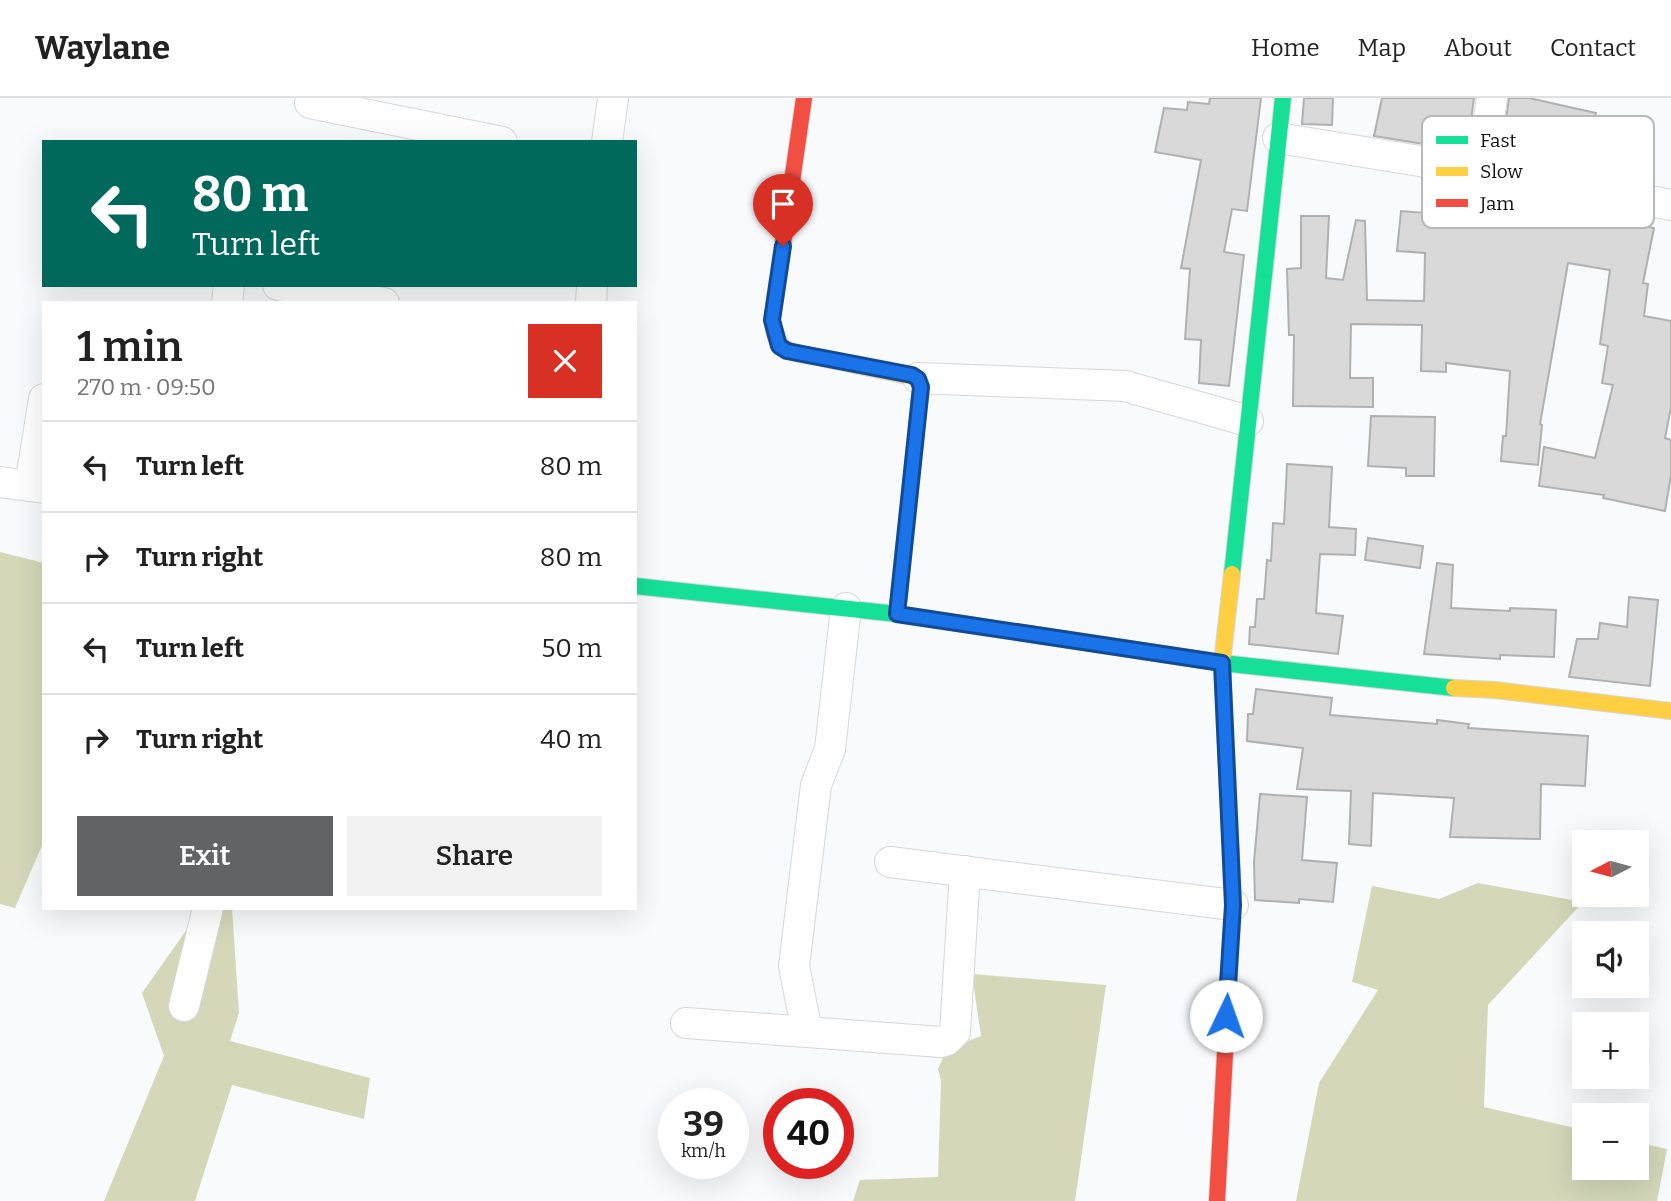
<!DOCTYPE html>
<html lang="en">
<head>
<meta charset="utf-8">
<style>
  :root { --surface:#fff; --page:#f2f2f2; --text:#222; --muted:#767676; --line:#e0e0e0; --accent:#616365 }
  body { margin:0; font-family:Bitter,serif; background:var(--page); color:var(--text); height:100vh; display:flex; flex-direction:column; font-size:26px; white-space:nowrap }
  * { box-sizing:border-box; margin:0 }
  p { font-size:23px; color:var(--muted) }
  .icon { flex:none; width:38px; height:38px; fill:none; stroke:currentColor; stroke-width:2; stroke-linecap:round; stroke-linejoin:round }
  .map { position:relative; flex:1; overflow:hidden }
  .panel { position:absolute; left:42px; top:203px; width:595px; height:609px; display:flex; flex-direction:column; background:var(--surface); border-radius:0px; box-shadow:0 7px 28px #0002 }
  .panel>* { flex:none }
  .hud { position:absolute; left:42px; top:42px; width:595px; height:147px; border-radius:0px; box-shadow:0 7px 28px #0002; background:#00695c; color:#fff; overflow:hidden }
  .needle { width:46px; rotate:264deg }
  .buttons { position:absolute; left:1572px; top:732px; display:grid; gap:14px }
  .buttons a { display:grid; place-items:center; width:77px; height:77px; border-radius:0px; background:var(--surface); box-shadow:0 7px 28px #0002; font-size:35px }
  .speed { position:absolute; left:658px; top:990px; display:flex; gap:14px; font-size:35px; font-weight:700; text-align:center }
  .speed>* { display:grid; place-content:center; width:91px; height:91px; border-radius:50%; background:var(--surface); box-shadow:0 7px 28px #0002; line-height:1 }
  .speed small { font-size:18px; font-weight:400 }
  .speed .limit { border:10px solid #d22; background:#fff; color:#111 }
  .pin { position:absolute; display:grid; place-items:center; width:60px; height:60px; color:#fff; margin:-72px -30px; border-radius:50% 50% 50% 0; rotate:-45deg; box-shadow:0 0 7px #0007 }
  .pin .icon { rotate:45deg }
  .me { position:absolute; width:77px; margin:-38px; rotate:3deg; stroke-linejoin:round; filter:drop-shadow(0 0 5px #0008) }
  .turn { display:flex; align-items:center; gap:24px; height:147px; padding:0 35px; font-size:32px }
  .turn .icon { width:91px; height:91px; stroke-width:2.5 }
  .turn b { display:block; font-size:49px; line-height:60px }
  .round { display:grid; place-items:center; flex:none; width:74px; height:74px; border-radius:0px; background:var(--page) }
  .overview { display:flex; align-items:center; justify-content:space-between; height:119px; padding:0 35px }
  h1 { font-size:42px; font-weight:600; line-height:52px }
  .action { display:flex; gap:14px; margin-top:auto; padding:14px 35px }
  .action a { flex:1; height:80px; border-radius:0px; background:var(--accent); color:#fff; font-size:28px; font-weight:600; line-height:80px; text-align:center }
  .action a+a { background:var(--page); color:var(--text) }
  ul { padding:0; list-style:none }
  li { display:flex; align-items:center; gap:21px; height:91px; padding:0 35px; border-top:2px solid var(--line) }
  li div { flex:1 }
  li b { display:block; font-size:26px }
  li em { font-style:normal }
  header { display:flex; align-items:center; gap:42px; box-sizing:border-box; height:98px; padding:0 35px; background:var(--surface); border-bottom:2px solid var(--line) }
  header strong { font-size:33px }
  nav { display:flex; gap:38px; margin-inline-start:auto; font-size:24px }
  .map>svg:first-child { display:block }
  .forest { fill:#d4d8b9 }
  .building { fill:#dad9d9; stroke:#b0b0b0; stroke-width:2 }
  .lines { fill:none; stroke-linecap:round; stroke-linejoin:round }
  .street-casing { stroke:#d5d7d9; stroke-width:32 }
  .fast-casing { stroke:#d5d7d9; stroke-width:18 }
  .slow-casing { stroke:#d5d7d9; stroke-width:18 }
  .jam-casing { stroke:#d5d7d9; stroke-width:18 }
  .street { stroke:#fefeff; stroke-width:30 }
  .fast { stroke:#16e098; stroke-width:16 }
  .slow { stroke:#ffcf43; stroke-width:16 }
  .jam { stroke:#f24e42; stroke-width:16 }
  .route-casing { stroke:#114b97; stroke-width:18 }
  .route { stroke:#1a73e8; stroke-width:12 }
  .key { fill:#fff; stroke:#b7b8b8; stroke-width:2 }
  .key-label { font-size:19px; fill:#101214 }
</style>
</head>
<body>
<header>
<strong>Waylane</strong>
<nav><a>Home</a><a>Map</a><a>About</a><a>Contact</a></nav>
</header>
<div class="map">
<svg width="1671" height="1103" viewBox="0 0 1671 1103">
  <rect width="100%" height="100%" fill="#f8fafc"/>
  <!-- forest -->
  <g class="forest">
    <path d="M 0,454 L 44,465 L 44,743 L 15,810 L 0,806 Z"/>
    <path d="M 1478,785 L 1583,804 L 1488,907 L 1484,1009 L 1584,1032 L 1584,1069 L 1636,1069 L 1636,1044 L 1667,1051 L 1657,1103 L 1296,1103 L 1319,985 L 1378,892 L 1352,884 L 1372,788 L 1439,801 Z"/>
    <path d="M 202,810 L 232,810 L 239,915 L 230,943 L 370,980 L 364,1021 L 232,987 L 195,1103 L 104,1103 L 164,958 L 142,895 Z"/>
    <path d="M 972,876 L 1106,887 L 1075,1103 L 853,1103 L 860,1082 L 938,1079 L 941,983 L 938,971 L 947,951 L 981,938 Z"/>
  </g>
  <!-- building -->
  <g class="building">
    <path d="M 1210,0 L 1261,0 L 1247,113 L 1232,111 L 1224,154 L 1244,157 L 1229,288 L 1199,285 L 1201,242 L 1185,241 L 1190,171 L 1181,170 L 1201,62 L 1155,54 L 1164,10 L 1187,12 L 1188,4 L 1209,6 Z"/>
    <path d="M 1304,0 L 1333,0 L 1332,27 L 1302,26 Z"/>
    <path d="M 1382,0 L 1474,0 L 1468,44 L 1425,37 L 1424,46 L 1374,38 Z"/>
    <path d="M 1509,0 L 1529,0 L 1596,15 L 1592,31 L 1626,41 L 1616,77 L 1585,68 L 1584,72 L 1509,60 L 1511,50 L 1502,49 Z"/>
    <path d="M 1556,103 L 1577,107 L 1575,119 L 1614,122 L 1654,130 L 1643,185 L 1648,186 L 1644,218 L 1671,223 L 1671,309 L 1665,340 L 1671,342 L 1671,377 L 1665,413 L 1603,400 L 1604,397 L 1539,388 L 1544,349 L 1595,360 L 1613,287 L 1602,285 L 1608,248 L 1600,246 L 1610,172 L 1568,165 L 1540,326 L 1542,327 L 1538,367 L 1501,363 L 1503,338 L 1506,338 L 1510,273 L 1446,265 L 1446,274 L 1421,273 L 1422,227 L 1351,226 L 1350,280 L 1373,280 L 1373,309 L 1293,308 L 1294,237 L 1289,237 L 1287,171 L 1301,170 L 1301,118 L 1329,118 L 1326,180 L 1343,182 L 1356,122 L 1365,123 L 1367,202 L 1424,203 L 1425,155 L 1397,153 L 1401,113 L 1425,115 L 1426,111 L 1552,126 Z"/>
    <path d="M 1371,318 L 1435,319 L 1434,378 L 1406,378 L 1406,370 L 1368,368 Z"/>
    <path d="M 1287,366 L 1332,369 L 1329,429 L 1356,431 L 1355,457 L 1320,456 L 1316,515 L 1343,518 L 1338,556 L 1249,546 L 1250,529 L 1255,529 L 1257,501 L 1264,501 L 1267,462 L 1271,463 L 1273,425 L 1284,426 Z"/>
    <path d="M 1368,440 L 1423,448 L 1420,470 L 1365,462 Z"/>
    <path d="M 1437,465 L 1453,467 L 1451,510 L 1510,513 L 1510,510 L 1556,512 L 1554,559 L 1500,557 L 1500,561 L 1424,556 Z"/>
    <path d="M 1629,499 L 1658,502 L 1650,588 L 1569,579 L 1577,541 L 1598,541 L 1600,525 L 1627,529 Z"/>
    <path d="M 1256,591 L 1332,600 L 1330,617 L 1437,626 L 1437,622 L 1469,626 L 1468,630 L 1588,638 L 1585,688 L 1541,686 L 1540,741 L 1450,739 L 1454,700 L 1373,695 L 1371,748 L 1349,746 L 1351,693 L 1297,691 L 1303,650 L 1247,643 L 1248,616 L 1253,616 Z"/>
    <path d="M 1260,696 L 1307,699 L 1302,762 L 1337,765 L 1333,804 L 1299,801 L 1299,805 L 1255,802 L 1254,764 Z"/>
  </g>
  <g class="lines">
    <defs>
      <g id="street">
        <path d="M 310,5 L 502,44"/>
        <path d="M 1278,40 L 1568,87 L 1671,107"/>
        <path d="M 607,44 L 613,0"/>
        <path d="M 1481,73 L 1492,0"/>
        <path d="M 278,187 L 384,205"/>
        <path d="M 227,205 L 229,187"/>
        <path d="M 591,205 L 592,187"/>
        <path d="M 918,280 L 1125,288 L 1248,323"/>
        <path d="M 0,384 L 44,390"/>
        <path d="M 30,388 L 44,301"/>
        <path d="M 890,764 L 1233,807"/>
        <path d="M 184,908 L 208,810"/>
        <path d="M 686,925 L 941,944 L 947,942 L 955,934 L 965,773"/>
        <path d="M 807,934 L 794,868 L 816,687 L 830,651 L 846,510"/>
      </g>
      <g id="fast">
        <path d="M 1232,476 L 1283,0"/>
        <path d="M 635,488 L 897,516 L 1222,565 L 1454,590"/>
      </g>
      <g id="slow">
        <path d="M 806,257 L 918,280 L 921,289 L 897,516"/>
        <path d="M 1454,590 L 1495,592 L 1671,613"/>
        <path d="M 1231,755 L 1222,565 L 1232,476"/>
      </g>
      <g id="jam">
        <path d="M 804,0 L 772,222 C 776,248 780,252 806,257"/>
        <path d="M 1217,1103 L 1233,807 L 1231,755"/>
      </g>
    </defs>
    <!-- street casing -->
    <use href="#street" class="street-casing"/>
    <!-- fast casing -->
    <use href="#fast" class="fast-casing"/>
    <!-- slow casing -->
    <use href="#slow" class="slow-casing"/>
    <!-- jam casing -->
    <use href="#jam" class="jam-casing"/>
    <!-- street -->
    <use href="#street" class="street"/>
    <!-- fast -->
    <use href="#fast" class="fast"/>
    <!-- slow -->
    <use href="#slow" class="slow"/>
    <!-- jam -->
    <use href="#jam" class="jam"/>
  </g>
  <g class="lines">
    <defs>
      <path id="route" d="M 783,148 L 772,222 L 779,248 L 787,253 L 912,277 L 918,281 L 921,289 L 897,516 L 1222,565 L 1233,807 L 1226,918"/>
    </defs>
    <!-- route casing -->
    <use href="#route" class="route-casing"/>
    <!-- route -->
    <use href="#route" class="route"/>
  </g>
  <!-- legend -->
  <rect x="1422" y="18" width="232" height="112" rx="10" class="key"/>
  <rect x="1436" y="38" width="32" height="8" fill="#16e098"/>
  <rect x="1436" y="69" width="32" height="9" fill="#ffcf43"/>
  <rect x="1436" y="101" width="32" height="8" fill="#f24e42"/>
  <g class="key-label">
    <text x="1480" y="49">Fast</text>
    <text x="1480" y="80">Slow</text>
    <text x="1480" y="112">Jam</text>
  </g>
</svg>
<div class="buttons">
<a><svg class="needle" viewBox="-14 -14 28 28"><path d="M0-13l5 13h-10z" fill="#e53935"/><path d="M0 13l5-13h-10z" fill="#767676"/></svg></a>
<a><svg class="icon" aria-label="sound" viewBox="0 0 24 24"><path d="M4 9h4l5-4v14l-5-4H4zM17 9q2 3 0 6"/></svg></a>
<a>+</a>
<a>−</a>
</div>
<div class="speed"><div>39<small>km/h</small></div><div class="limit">40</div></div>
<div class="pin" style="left:783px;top:148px;background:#d93025"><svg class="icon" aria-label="arrive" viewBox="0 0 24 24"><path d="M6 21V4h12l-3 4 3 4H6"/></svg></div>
<svg class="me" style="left:1226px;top:918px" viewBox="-20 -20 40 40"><circle r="19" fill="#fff"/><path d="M0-13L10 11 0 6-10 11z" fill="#1a73e8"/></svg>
<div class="hud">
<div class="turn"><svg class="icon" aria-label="left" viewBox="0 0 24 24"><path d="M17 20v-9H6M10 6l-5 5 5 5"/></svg><div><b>80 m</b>Turn left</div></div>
</div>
<section class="panel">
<div class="overview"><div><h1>1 min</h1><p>270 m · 09:50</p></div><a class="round" style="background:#d93025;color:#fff"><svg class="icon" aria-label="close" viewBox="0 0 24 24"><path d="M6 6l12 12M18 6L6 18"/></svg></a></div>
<ul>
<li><svg class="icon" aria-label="left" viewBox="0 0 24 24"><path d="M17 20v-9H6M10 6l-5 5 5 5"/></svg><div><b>Turn left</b></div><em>80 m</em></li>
<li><svg class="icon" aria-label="right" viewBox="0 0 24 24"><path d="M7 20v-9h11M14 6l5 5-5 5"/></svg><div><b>Turn right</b></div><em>80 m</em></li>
<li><svg class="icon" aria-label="left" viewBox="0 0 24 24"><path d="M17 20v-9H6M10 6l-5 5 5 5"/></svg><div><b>Turn left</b></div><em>50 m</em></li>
<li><svg class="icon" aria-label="right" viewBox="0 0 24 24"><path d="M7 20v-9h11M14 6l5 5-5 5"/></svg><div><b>Turn right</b></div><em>40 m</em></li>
</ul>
<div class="action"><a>Exit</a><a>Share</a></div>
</section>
</div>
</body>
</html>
